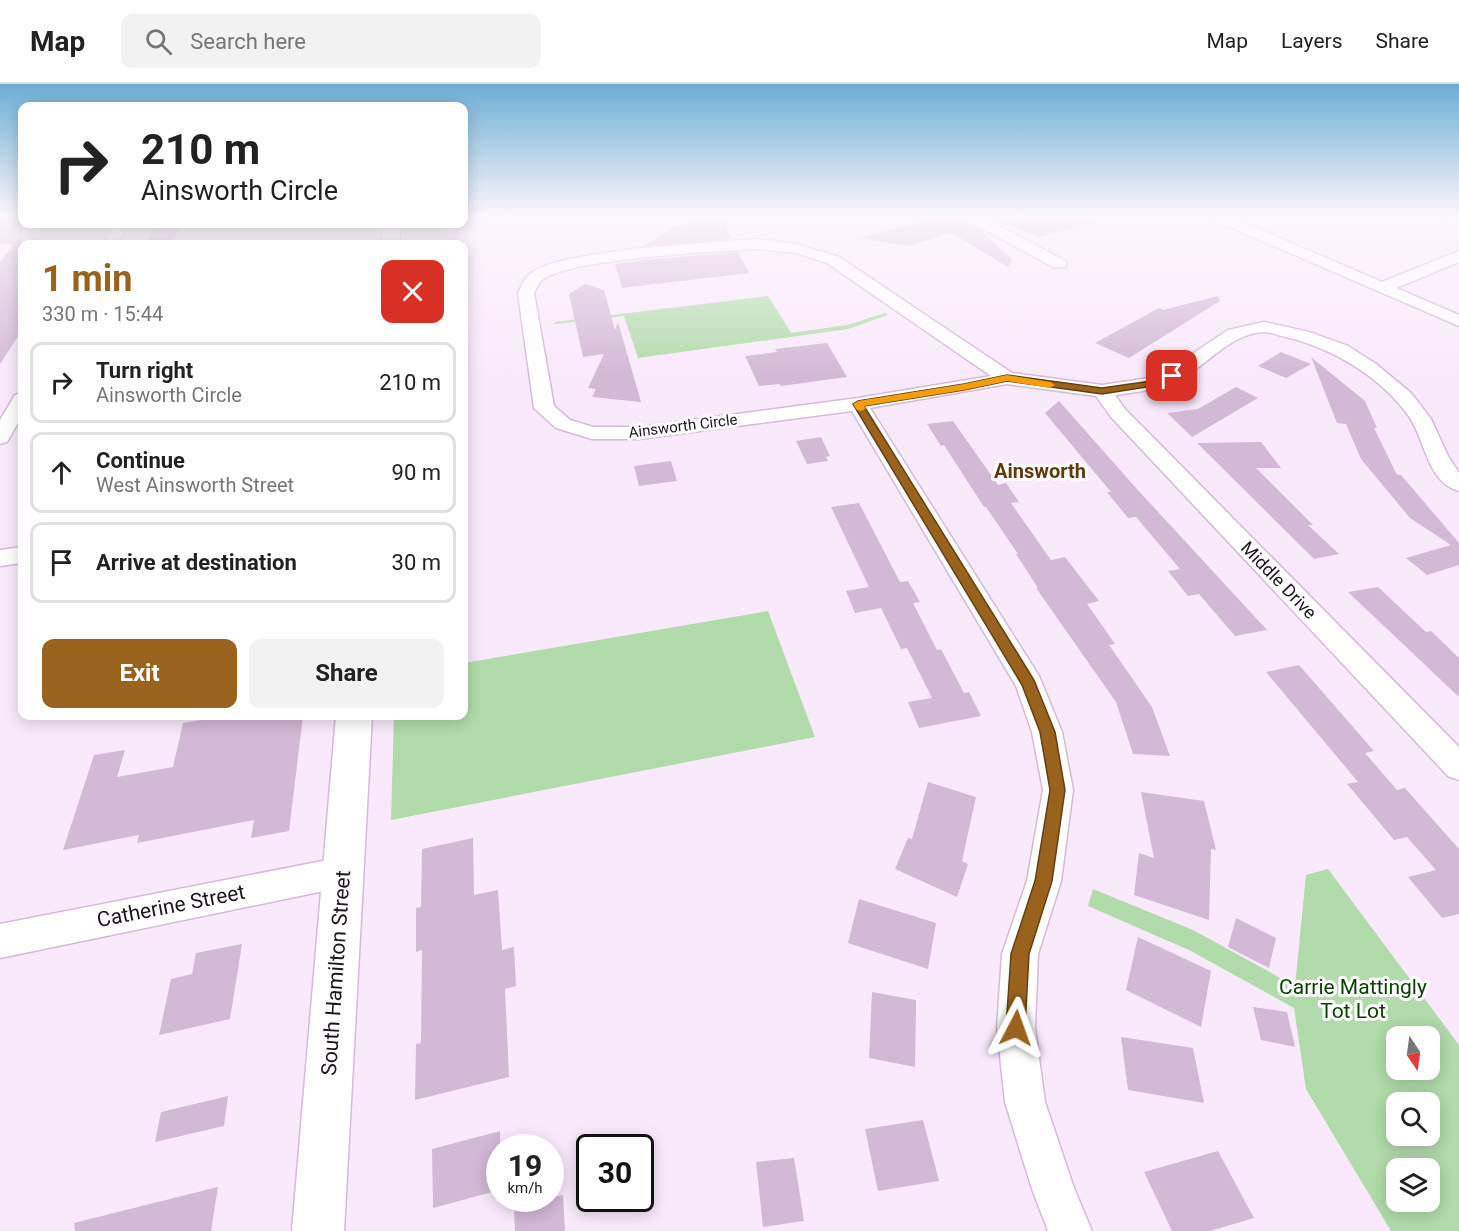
<!DOCTYPE html>
<html lang="en">
<head>
<meta charset="utf-8">
<style>
  :root { --surface:#fff; --page:#f2f2f2; --text:#222; --muted:#767676; --line:#e0e0e0; --accent:#9a631d }
  body { margin:0; font-family:Roboto,sans-serif; background:var(--page); color:var(--text); height:100vh; display:flex; flex-direction:column; font-size:22px; white-space:nowrap }
  * { box-sizing:border-box; margin:0 }
  p { font-size:20px; color:var(--muted) }
  .icon { flex:none; width:33px; height:33px; fill:none; stroke:currentColor; stroke-width:2; stroke-linecap:round; stroke-linejoin:round }
  .map { position:relative; flex:1; overflow:hidden }
  .drawer { position:absolute; left:18px; top:156px; width:450px; height:480px; display:flex; flex-direction:column; background:var(--surface); border-radius:12px; box-shadow:0 3px 15px #0003 }
  .drawer>* { flex:none }
  .guide { position:absolute; left:18px; top:18px; width:450px; height:126px; border-radius:12px; box-shadow:0 3px 15px #0003; background:#fff; color:var(--text); overflow:hidden }
  .needle { width:39px; rotate:167deg }
  .fabs { position:absolute; left:1386px; top:942px; display:grid; gap:12px }
  .fabs a { display:grid; place-items:center; width:54px; height:54px; border-radius:12px; background:var(--surface); box-shadow:0 3px 15px #0003; font-size:30px }
  .speed { position:absolute; left:486px; top:1050px; display:flex; gap:12px; font-size:30px; font-weight:700; text-align:center }
  .speed>* { display:grid; place-content:center; width:78px; height:78px; border-radius:50%; background:var(--surface); box-shadow:0 3px 15px #0003; line-height:1 }
  .speed small { font-size:15px; font-weight:400 }
  .speed .limit { border:3px solid #111; border-radius:9px; background:#fff; color:#111 }
  .pin { position:absolute; display:grid; place-items:center; width:51px; height:51px; color:#fff; margin:-26px; border-radius:12px; box-shadow:0 3px 9px #0006 }
  .me { position:absolute; width:66px; margin:-33px; rotate:4deg; stroke-linejoin:round; filter:drop-shadow(0 0 4px #0008) }
  .turn { display:flex; align-items:center; gap:21px; height:126px; padding:0 24px; font-size:27px }
  .turn .icon { width:78px; height:78px; stroke-width:2.5 }
  .turn b { display:block; font-size:42px; line-height:51px }
  .round { display:grid; place-items:center; flex:none; width:63px; height:63px; border-radius:12px; background:var(--page) }
  .headline { display:flex; align-items:center; justify-content:space-between; height:102px; padding:0 24px }
  h1 { font-size:36px; font-weight:700; line-height:45px; color:var(--accent) }
  .primary-button { display:flex; gap:12px; margin-top:auto; padding:12px 24px }
  .primary-button a { flex:1; height:69px; border-radius:12px; background:var(--accent); color:#fff; font-size:24px; font-weight:700; line-height:69px; text-align:center }
  .primary-button a+a { background:var(--page); color:var(--text) }
  ul { padding:0; list-style:none }
  li { display:flex; align-items:center; gap:18px; height:81px; margin:0 12px 9px; padding:0 12px; border:3px solid var(--line); border-radius:12px }
  li div { flex:1 }
  li b { display:block; font-size:22px }
  li em { font-style:normal }
  header { display:flex; align-items:center; gap:36px; box-sizing:border-box; height:84px; padding:0 30px; background:var(--surface); border-bottom:2px solid var(--line) }
  header strong { font-size:28px }
  nav { display:flex; gap:33px; margin-inline-start:auto; font-size:21px }
  .search { width:420px; height:54px; background:var(--page); display:flex; align-items:center; gap:15px; box-sizing:border-box; padding:0 21px; border-radius:12px; color:var(--muted); font-size:22px }
  .map>svg:first-child { display:block }
  .green { fill:#b1dbaa; fill-rule:evenodd }
  .building { fill:#d2b9d5 }
  .lines { fill:none; stroke-linecap:round; stroke-linejoin:round }
  .minor-casing { stroke:#d4bbd7; stroke-width:3 }
  .major-casing { stroke:#d4bbd7; stroke-width:3 }
  .minor { fill:#fff; fill-rule:evenodd }
  .major { fill:#fff; fill-rule:evenodd }
  .route { fill:#9a631d; stroke:#644013; stroke-width:1.5 }
  .slow { fill:#f59e0b }
  .labels { text-anchor:middle; dominant-baseline:central; stroke-width:6; stroke-linejoin:round; paint-order:stroke }
  .far-street-label { font-size:15px; fill:#1e151f; stroke:#fff }
  .street-label { font-size:18px; fill:#1e151f; stroke:#fff }
  .neighbourhood-label { font-size:20px; font-weight:bold; fill:#613b0a; stroke:#fff }
  .near-street-label { font-size:21px; fill:#1e151f; stroke:#fff }
  .near-park-label { font-size:21px; fill:#074400; stroke:#fff }
</style>
</head>
<body>
<header>
<strong>Map</strong>
<div class="search"><svg class="icon" aria-label="search" viewBox="0 0 24 24"><circle cx="10" cy="10" r="6"/><path d="M15 15l6 6"/></svg>Search here</div>
<nav><a>Map</a><a>Layers</a><a>Share</a></nav>
</header>
<div class="map">
<svg width="1459" height="1147" viewBox="0 0 1459 1147">
  <rect width="100%" height="100%" fill="#f9eafb"/>
  <!-- green -->
  <g class="green">
    <path d="M 768,212 L 791,249 L 847,241 L 885,229 L 888,231 L 848,245 L 638,274 L 624,232 L 555,240 L 555,238 Z"/>
    <path d="M 768,527 L 815,653 L 391,736 L 394,632 L 464,632 L 464,579 Z"/>
    <path d="M 1328,785 L 1459,961 L 1459,1147 L 1391,1147 L 1306,1005 L 1294,924 L 1189,866 L 1088,822 L 1093,805 L 1193,846 L 1295,902 L 1306,791 ZM 1396,952 L 1430,952 L 1430,986 L 1396,986 ZM 1396,1018 L 1430,1018 L 1430,1052 L 1396,1052 ZM 1396,1084 L 1430,1084 L 1430,1118 L 1396,1118 Z"/>
  </g>
  <!-- building -->
  <g class="building">
    <path d="M 0,131 L 22,131 L 22,246 L 0,280 L 0,178 L 14,160 L 0,160 Z"/>
    <path d="M 922,131 L 960,131 L 963,136 L 982,147 L 1012,176 L 1008,183 L 950,148 L 910,162 L 859,154 L 929,136 Z"/>
    <path d="M 1096,131 L 1097,138 L 1039,153 L 985,132 Z"/>
    <path d="M 707,137 L 708,139 L 722,137 L 731,155 L 644,162 L 675,142 L 685,141 L 684,139 Z"/>
    <path d="M 156,140 L 182,140 L 172,160 L 145,160 Z"/>
    <path d="M 738,168 L 749,189 L 622,204 L 615,180 L 644,176 Z"/>
    <path d="M 585,200 L 604,206 L 615,246 L 618,238 L 641,318 L 592,313 L 596,305 L 588,304 L 604,270 L 583,273 L 569,210 Z"/>
    <path d="M 1218,212 L 1220,217 L 1129,274 L 1095,259 L 1159,224 L 1163,226 Z"/>
    <path d="M 827,259 L 847,293 L 781,302 L 779,300 L 759,302 L 745,272 L 777,268 L 775,265 Z"/>
    <path d="M 1281,268 L 1311,280 L 1286,294 L 1258,282 Z"/>
    <path d="M 1311,273 L 1365,317 L 1377,344 L 1374,344 L 1397,391 L 1401,391 L 1459,459 L 1459,481 L 1427,491 L 1406,474 L 1451,461 L 1410,434 L 1361,375 L 1346,340 L 1337,339 Z"/>
    <path d="M 1236,303 L 1258,314 L 1192,353 L 1167,329 L 1198,325 Z"/>
    <path d="M 1059,317 L 1136,404 L 1267,546 L 1235,552 L 1199,510 L 1188,512 L 1168,487 L 1180,485 L 1136,433 L 1128,434 L 1107,408 L 1111,408 L 1045,329 Z"/>
    <path d="M 953,337 L 998,401 L 1006,399 L 1019,418 L 1011,419 L 1051,476 L 1065,473 L 1099,517 L 1087,520 L 1115,560 L 1109,561 L 1152,623 L 1170,672 L 1133,670 L 1116,618 L 1036,504 L 1038,504 L 1016,470 L 1018,470 L 986,423 L 984,423 L 944,361 L 941,362 L 927,340 Z"/>
    <path d="M 821,353 L 830,372 L 826,373 L 828,377 L 807,380 L 796,357 Z"/>
    <path d="M 1261,358 L 1281,384 L 1256,384 L 1313,441 L 1308,441 L 1339,470 L 1314,475 L 1197,359 Z"/>
    <path d="M 671,377 L 677,397 L 639,402 L 634,382 Z"/>
    <path d="M 859,419 L 900,498 L 908,497 L 920,518 L 913,519 L 937,566 L 941,565 L 964,609 L 969,608 L 981,632 L 919,644 L 908,618 L 932,614 L 907,564 L 901,565 L 881,524 L 855,529 L 846,507 L 869,503 L 831,423 Z"/>
    <path d="M 1378,503 L 1426,548 L 1431,547 L 1459,574 L 1459,613 L 1348,508 Z"/>
    <path d="M 1299,581 L 1374,667 L 1365,669 L 1397,706 L 1405,704 L 1459,765 L 1459,830 L 1442,834 L 1408,793 L 1436,786 L 1407,753 L 1394,756 L 1347,700 L 1358,698 L 1266,588 Z"/>
    <path d="M 225,632 L 303,632 L 289,747 L 251,754 L 254,736 L 137,759 L 139,751 L 63,766 L 94,671 L 125,666 L 117,693 L 173,683 L 183,639 Z"/>
    <path d="M 928,698 L 976,713 L 962,777 L 968,780 L 957,813 L 895,785 L 908,754 L 912,755 Z"/>
    <path d="M 1141,708 L 1204,717 L 1216,766 L 1211,765 L 1209,836 L 1134,811 L 1139,769 L 1154,774 Z"/>
    <path d="M 473,754 L 474,811 L 498,806 L 502,866 L 514,863 L 516,902 L 505,905 L 509,993 L 415,1016 L 416,960 L 421,959 L 422,866 L 416,868 L 416,824 L 421,823 L 422,765 Z"/>
    <path d="M 859,815 L 936,839 L 928,885 L 848,859 Z"/>
    <path d="M 1236,834 L 1276,854 L 1269,884 L 1228,863 Z"/>
    <path d="M 1138,853 L 1211,887 L 1201,943 L 1126,906 Z"/>
    <path d="M 242,860 L 230,935 L 159,951 L 171,895 L 192,890 L 196,869 Z"/>
    <path d="M 872,908 L 916,916 L 915,983 L 869,974 Z"/>
    <path d="M 1253,923 L 1287,928 L 1295,963 L 1261,956 Z"/>
    <path d="M 1121,953 L 1193,964 L 1204,1019 L 1128,1006 Z"/>
    <path d="M 228,1012 L 224,1042 L 155,1058 L 161,1028 Z"/>
    <path d="M 923,1036 L 939,1097 L 878,1107 L 865,1045 Z"/>
    <path d="M 500,1047 L 500,1106 L 433,1124 L 432,1065 Z"/>
    <path d="M 1218,1067 L 1254,1134 L 1210,1147 L 1172,1147 L 1144,1088 Z"/>
    <path d="M 794,1074 L 804,1137 L 763,1143 L 756,1078 Z"/>
    <path d="M 218,1103 L 211,1147 L 75,1147 L 74,1139 Z"/>
    <path d="M 563,1111 L 565,1147 L 515,1147 L 514,1123 Z"/>
  </g>
  <g class="lines">
    <defs>
      <g id="minor">
        <path d="M 962,131 L 979,131 L 1065,177 L 1067,180 L 1065,183 L 1053,183 L 964,134 Z"/>
        <path d="M 1207,131 L 1226,131 L 1382,198 L 1459,167 L 1459,178 L 1396,204 L 1459,231 L 1459,242 L 1209,134 Z"/>
        <path d="M 1437,131 L 1459,131 L 1459,140 L 1439,134 Z"/>
        <path d="M 115,140 L 129,140 L 117,160 L 103,160 Z"/>
        <path d="M 757,155 L 796,160 L 839,173 L 1012,289 L 1102,301 L 1149,294 L 1165,288 L 1228,246 L 1264,238 L 1309,248 L 1348,262 L 1376,280 L 1411,309 L 1431,335 L 1448,372 L 1459,389 L 1459,407 C 1428,399 1425,357 1410,334 C 1383,294 1333,264 1286,253 C 1279,252 1271,248 1264,248 C 1230,249 1206,283 1177,297 C 1157,306 1136,308 1115,311 L 1125,325 L 1459,663 L 1459,696 L 1448,692 L 1111,333 L 1096,312 L 1007,300 L 870,324 L 1039,592 L 1062,648 L 1073,706 L 1061,797 L 1038,870 L 1035,944 L 1045,1018 L 1074,1104 L 1092,1147 L 1048,1147 L 1032,1105 L 1005,1018 L 997,944 L 1002,870 L 1027,797 L 1043,706 L 1032,648 L 1016,602 L 852,327 L 639,355 L 592,355 L 556,344 L 534,324 L 518,209 C 521,203 525,194 530,190 C 561,165 712,159 757,155 ZM 757,165 L 796,169 L 827,179 L 991,292 L 858,314 L 639,343 L 593,343 L 570,336 L 554,322 L 534,209 C 536,205 538,200 541,197 C 565,175 719,167 757,165 Z"/>
        <path d="M 22,309 L 22,332 L 7,358 L 0,360 L 0,336 L 15,311 Z"/>
        <path d="M 22,463 L 22,479 L 0,482 L 0,466 Z"/>
        <path d="M 343,773 L 355,777 L 360,788 L 355,799 L 343,803 L 0,874 L 0,840 Z"/>
      </g>
      <g id="major">
        <path d="M 383,140 L 401,140 L 399,160 L 381,160 Z"/>
        <path d="M 336,632 L 372,632 L 344,1147 L 292,1147 Z"/>
      </g>
    </defs>
    <!-- minor casing -->
    <use href="#minor" class="minor-casing"/>
    <!-- major casing -->
    <use href="#major" class="major-casing"/>
    <!-- minor -->
    <use href="#minor" class="minor"/>
    <!-- major -->
    <use href="#major" class="major"/>
  </g>
  <!-- sky -->
  <linearGradient id="sky" x2="0" y2="1"><stop stop-color="#6caed4"/><stop offset="0.45" stop-color="#fcf6fd"/><stop offset="1" stop-color="#fcf6fd" stop-opacity="0"/></linearGradient>
  <rect width="1459" height="291" fill="url(#sky)"/>
  <!-- route -->
  <path class="route" d="M 1172,289 L 1177,292 L 1175,294 L 1153,302 L 1102,310 L 1007,297 L 964,306 L 864,322 L 1034,596 L 1055,648 L 1065,706 L 1052,797 L 1029,870 L 1025,944 L 1022,951 L 1016,954 L 1009,951 L 1006,944 L 1011,870 L 1035,797 L 1050,706 L 1040,648 L 1022,601 L 853,320 L 858,317 L 964,300 L 1007,291 L 1102,304 L 1151,297 Z"/>
  <!-- slow -->
  <path class="slow" d="M 1007,291 L 1050,298 L 1055,301 L 1050,304 L 1007,297 L 964,306 L 864,322 L 866,324 L 861,327 L 857,326 L 853,320 L 858,317 L 964,300 Z"/>
  <g class="labels">
    <!-- far-street labels -->
    <g class="far-street-label">
      <text transform="translate(683 342) rotate(-7)">Ainsworth Circle</text>
    </g>
    <!-- street labels -->
    <g class="street-label">
      <text transform="translate(1279 496) rotate(46)">Middle Drive</text>
    </g>
    <!-- neighbourhood labels -->
    <g class="neighbourhood-label">
      <text x="1040" y="387">Ainsworth</text>
    </g>
    <!-- near-street labels -->
    <g class="near-street-label">
      <text transform="translate(171 822) rotate(-11)">Catherine Street</text>
      <text transform="translate(336 889) rotate(-86)">South Hamilton Street</text>
    </g>
    <!-- near-park labels -->
    <g class="near-park-label">
      <text x="1353" y="903">Carrie Mattingly<tspan x="1353" dy="24">Tot Lot</tspan></text>
    </g>
  </g>
</svg>
<div class="fabs">
<a><svg class="needle" viewBox="-14 -14 28 28"><path d="M0-13l5 13h-10z" fill="#e53935"/><path d="M0 13l5-13h-10z" fill="#767676"/></svg></a>
<a><svg class="icon" aria-label="search" viewBox="0 0 24 24"><circle cx="10" cy="10" r="6"/><path d="M15 15l6 6"/></svg></a>
<a><svg class="icon" aria-label="layers" viewBox="0 0 24 24"><path d="M12 4l9 5-9 5-9-5zM3 14l9 5 9-5"/></svg></a>
</div>
<div class="speed"><div>19<small>km/h</small></div><div class="limit">30</div></div>
<div class="pin" style="left:1172px;top:292px;background:#d93025"><svg class="icon" aria-label="arrive" viewBox="0 0 24 24"><path d="M6 21V4h12l-3 4 3 4H6"/></svg></div>
<svg class="me" style="left:1016px;top:944px" viewBox="-20 -20 40 40"><path d="M0-17L14 15 0 8-14 15z" fill="#9a631d" stroke="#fff" stroke-width="4"/></svg>
<div class="guide">
<div class="turn"><svg class="icon" aria-label="right" viewBox="0 0 24 24"><path d="M7 20v-9h11M14 6l5 5-5 5"/></svg><div><b>210 m</b>Ainsworth Circle</div></div>
</div>
<section class="drawer">
<div class="headline"><div><h1>1 min</h1><p>330 m · 15:44</p></div><a class="round" style="background:#d93025;color:#fff"><svg class="icon" aria-label="close" viewBox="0 0 24 24"><path d="M6 6l12 12M18 6L6 18"/></svg></a></div>
<ul>
<li><svg class="icon" aria-label="right" viewBox="0 0 24 24"><path d="M7 20v-9h11M14 6l5 5-5 5"/></svg><div><b>Turn right</b><p>Ainsworth Circle</p></div><em>210 m</em></li>
<li><svg class="icon" aria-label="ahead" viewBox="0 0 24 24"><path d="M12 20V5M6 11l6-6 6 6"/></svg><div><b>Continue</b><p>West Ainsworth Street</p></div><em>90 m</em></li>
<li><svg class="icon" aria-label="arrive" viewBox="0 0 24 24"><path d="M6 21V4h12l-3 4 3 4H6"/></svg><div><b>Arrive at destination</b></div><em>30 m</em></li>
</ul>
<div class="primary-button"><a>Exit</a><a>Share</a></div>
</section>
</div>
</body>
</html>
